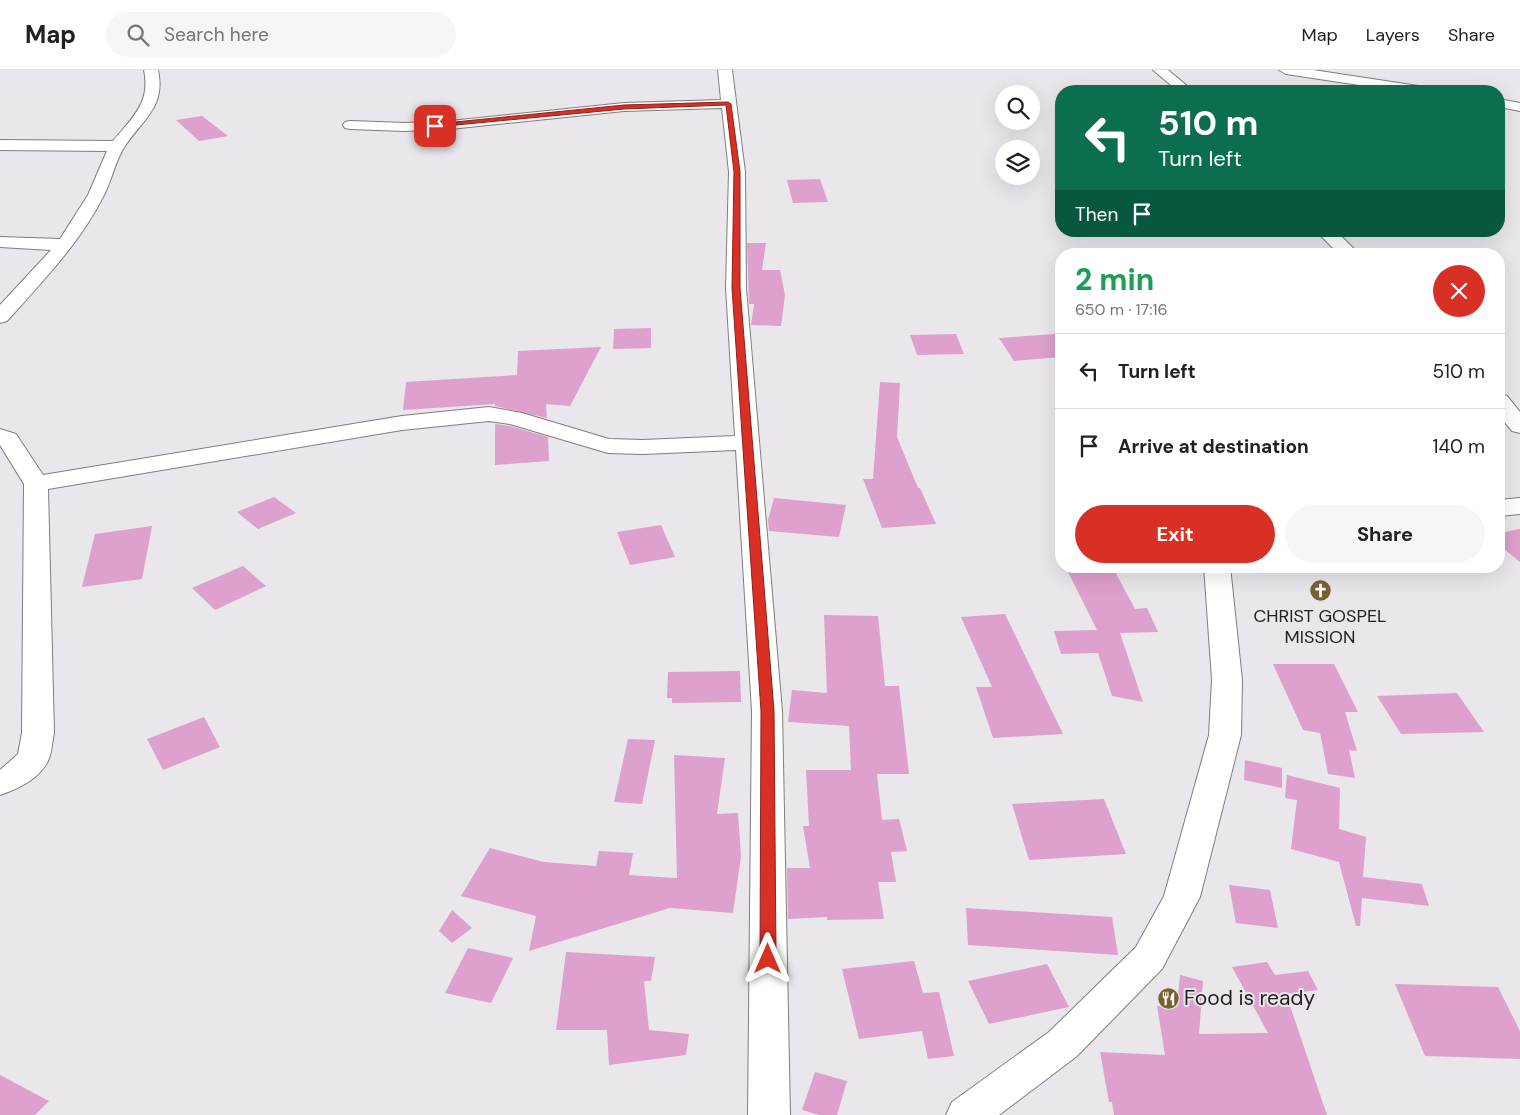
<!DOCTYPE html>
<html lang="en">
<head>
<meta charset="utf-8">
<style>
  :root { --surface:#fff; --page:#f6f6f6; --text:#202124; --muted:#757577; --line:#e0e0e0; --accent:#d93025 }
  body { margin:0; font-family:"DM Sans",sans-serif; background:var(--page); color:var(--text); height:100vh; display:flex; flex-direction:column; font-size:19px; white-space:nowrap }
  * { box-sizing:border-box; margin:0 }
  p { font-size:16px; color:var(--muted) }
  .icon { flex:none; width:28px; height:28px; fill:none; stroke:currentColor; stroke-width:2; stroke-linecap:round; stroke-linejoin:round }
  .map { position:relative; flex:1; overflow:hidden }
  .drawer { position:absolute; left:1055px; top:178px; width:450px; height:325px; display:flex; flex-direction:column; background:var(--surface); border-radius:20px; box-shadow:0 5px 20px #0002 }
  .drawer>* { flex:none }
  .banner { position:absolute; left:1055px; top:15px; width:450px; height:152px; border-radius:20px; box-shadow:0 5px 20px #0002; background:#0b6e4f; color:#fff; overflow:hidden }
  .fabs { position:absolute; left:995px; top:15px; display:grid; gap:10px }
  .fabs a { display:grid; place-items:center; width:45px; height:45px; border-radius:50%; background:var(--surface); box-shadow:0 5px 20px #0002; font-size:25px }
  .pin { position:absolute; display:grid; place-items:center; width:42px; height:42px; color:#fff; margin:-21px; border-radius:10px; box-shadow:0 2px 8px #0006 }
  .me { position:absolute; width:55px; margin:-28px; rotate:0deg; stroke-linejoin:round; filter:drop-shadow(0 0 4px #0008) }
  .turn { display:flex; align-items:center; gap:18px; height:105px; padding:0 20px; font-size:22px }
  .turn .icon { width:65px; height:65px; stroke-width:2.5 }
  .turn b { display:block; font-size:35px; line-height:42px }
  .then { display:flex; align-items:center; height:48px; padding:0 20px; background:#0003; gap:10px; font-size:19px }
  .round { display:grid; place-items:center; flex:none; width:52px; height:52px; border-radius:26px; background:var(--page) }
  .head { display:flex; align-items:center; justify-content:space-between; height:85px; padding:0 20px }
  h1 { font-size:30px; font-weight:700; line-height:38px; color:#1e9e55 }
  .button { display:flex; gap:10px; margin-top:auto; padding:10px 20px }
  .button a { flex:1; height:58px; border-radius:30px; background:var(--accent); color:#fff; font-size:20px; font-weight:700; line-height:58px; text-align:center }
  .button a+a { background:var(--page); color:var(--text) }
  ul { padding:0; list-style:none }
  li { display:flex; align-items:center; gap:15px; height:75px; padding:0 20px; border-top:1px solid var(--line) }
  li div { flex:1 }
  li b { display:block; font-size:19px }
  li em { font-style:normal }
  header { display:flex; align-items:center; gap:30px; box-sizing:border-box; height:70px; padding:0 25px; background:var(--surface); border-bottom:1px solid var(--line) }
  header strong { font-size:24px }
  nav { display:flex; gap:28px; margin-inline-start:auto; font-size:18px }
  .search { width:350px; height:45px; background:var(--page); display:flex; align-items:center; gap:12px; box-sizing:border-box; padding:0 18px; border-radius:28px; color:var(--muted); font-size:19px }
  .map>svg:first-child { display:block }
  .building { fill:#dea0cc }
  .lines { fill:none; stroke-linecap:round; stroke-linejoin:round }
  .minor-casing { stroke:#7f7d81; stroke-width:2 }
  .tertiary-casing { stroke:#7f7d81; stroke-width:2 }
  .minor { fill:#fff; fill-rule:evenodd }
  .tertiary { fill:#fff; fill-rule:evenodd }
  .route { fill:#d93025; stroke:#8d1f18 }
  .labels { text-anchor:middle; dominant-baseline:central; stroke-width:4; stroke-linejoin:round; paint-order:stroke }
  .poi-label { font-size:18px; fill:#232223; stroke:#e9e7eb }
  .near-poi-label { font-size:21px; fill:#232223; stroke:#e9e7eb; text-anchor:start }
</style>
</head>
<body>
<header>
<strong>Map</strong>
<div class="search"><svg class="icon" aria-label="search" viewBox="0 0 24 24"><circle cx="10" cy="10" r="6"/><path d="M15 15l6 6"/></svg>Search here</div>
<nav><a>Map</a><a>Layers</a><a>Share</a></nav>
</header>
<div class="map">
<svg width="1520" height="1045" viewBox="0 0 1520 1045">
  <rect width="100%" height="100%" fill="#e9e7eb"/>
  <!-- building -->
  <g class="building">
    <path d="M 202,46 L 228,66 L 199,71 L 176,50 Z"/>
    <path d="M 820,109 L 828,132 L 793,133 L 787,110 Z"/>
    <path d="M 747,173 L 766,173 L 762,200 L 780,200 L 785,225 L 781,256 L 751,255 L 754,234 L 749,234 Z"/>
    <path d="M 651,258 L 651,278 L 613,279 L 614,259 Z"/>
    <path d="M 956,264 L 964,284 L 917,285 L 910,265 Z"/>
    <path d="M 1055,264 L 1061,273 L 1061,287 L 1014,291 L 999,268 Z"/>
    <path d="M 601,277 L 570,336 L 546,334 L 547,348 L 495,336 L 495,334 L 403,340 L 406,312 L 517,305 L 518,281 Z"/>
    <path d="M 880,312 L 900,313 L 897,367 L 918,418 L 920,418 L 936,454 L 882,458 L 863,409 L 873,409 Z"/>
    <path d="M 495,354 L 510,356 L 548,367 L 549,391 L 495,395 Z"/>
    <path d="M 274,427 L 296,443 L 258,459 L 237,442 Z"/>
    <path d="M 774,428 L 846,435 L 839,467 L 769,461 L 768,450 Z"/>
    <path d="M 661,455 L 675,487 L 630,495 L 617,462 Z"/>
    <path d="M 152,456 L 142,509 L 82,517 L 95,464 Z"/>
    <path d="M 1520,459 L 1520,492 L 1499,475 L 1499,463 Z"/>
    <path d="M 243,496 L 266,516 L 215,540 L 192,518 Z"/>
    <path d="M 1065,496 L 1112,496 L 1135,539 L 1147,538 L 1158,562 L 1120,563 L 1143,632 L 1112,626 L 1098,583 L 1061,584 L 1054,561 L 1097,560 Z"/>
    <path d="M 1005,544 L 1031,598 L 1063,664 L 993,668 L 976,617 L 992,617 L 961,547 Z"/>
    <path d="M 824,545 L 878,546 L 885,616 L 899,616 L 909,704 L 877,704 L 882,750 L 899,749 L 907,781 L 891,782 L 896,812 L 878,812 L 884,849 L 827,850 L 827,847 L 788,849 L 787,798 L 810,798 L 803,756 L 809,756 L 806,700 L 851,700 L 849,656 L 788,652 L 792,620 L 827,623 Z"/>
    <path d="M 1273,594 L 1334,594 L 1358,642 L 1345,642 L 1357,681 L 1349,680 L 1355,708 L 1328,704 L 1320,663 L 1303,660 Z"/>
    <path d="M 740,601 L 741,632 L 672,633 L 672,628 L 667,628 L 668,602 Z"/>
    <path d="M 1457,623 L 1484,662 L 1401,664 L 1377,626 Z"/>
    <path d="M 204,647 L 220,677 L 163,700 L 147,669 Z"/>
    <path d="M 628,669 L 655,670 L 642,734 L 614,732 Z"/>
    <path d="M 674,685 L 725,688 L 717,744 L 738,743 L 741,786 L 733,843 L 670,838 L 529,881 L 536,846 L 461,826 L 490,778 L 544,792 L 596,796 L 599,781 L 633,783 L 629,805 L 677,808 Z"/>
    <path d="M 1245,690 L 1282,698 L 1282,718 L 1244,710 Z"/>
    <path d="M 1287,705 L 1340,718 L 1339,759 L 1366,767 L 1363,807 L 1422,814 L 1429,836 L 1362,828 L 1360,856 L 1356,856 L 1339,792 L 1291,779 L 1297,730 L 1285,728 Z"/>
    <path d="M 1104,729 L 1126,784 L 1029,790 L 1012,734 Z"/>
    <path d="M 1229,815 L 1270,820 L 1278,858 L 1236,853 Z"/>
    <path d="M 966,838 L 1112,847 L 1118,885 L 968,875 Z"/>
    <path d="M 452,840 L 472,858 L 452,873 L 439,861 Z"/>
    <path d="M 468,878 L 513,888 L 491,933 L 445,923 Z"/>
    <path d="M 566,882 L 655,887 L 651,911 L 644,911 L 649,960 L 689,964 L 686,985 L 609,995 L 607,960 L 556,960 Z"/>
    <path d="M 914,891 L 923,923 L 939,922 L 954,986 L 928,989 L 922,961 L 859,969 L 842,899 Z"/>
    <path d="M 1267,892 L 1275,905 L 1308,901 L 1318,920 L 1286,924 L 1327,1045 L 1114,1045 L 1112,1032 L 1109,1032 L 1100,982 L 1165,985 L 1157,936 L 1177,937 L 1180,905 L 1203,911 L 1199,964 L 1268,963 L 1232,897 Z"/>
    <path d="M 1047,894 L 1069,937 L 989,954 L 968,911 Z"/>
    <path d="M 1395,914 L 1498,917 L 1520,961 L 1520,989 L 1425,986 Z"/>
    <path d="M 815,1002 L 847,1011 L 837,1045 L 819,1045 L 802,1040 Z"/>
    <path d="M 0,1005 L 49,1031 L 35,1045 L 0,1045 Z"/>
  </g>
  <g class="lines">
    <defs>
      <g id="minor">
        <path d="M 144,0 L 158,0 C 166,37 143,49 125,76 C 115,91 112,110 104,125 C 80,173 43,211 7,251 L 0,253 L 0,235 L 51,180 L 0,177 L 0,167 L 60,169 L 88,125 L 107,81 L 0,80 L 0,70 L 113,71 C 132,48 151,33 144,0 Z"/>
        <path d="M 718,0 L 732,0 L 745,102 L 746,218 L 782,641 L 790,1045 L 748,1045 L 752,641 L 736,380 L 643,384 L 608,383 L 510,354 L 489,351 L 402,360 L 48,419 L 54,663 C 52,672 52,683 48,691 C 39,709 18,719 0,725 L 0,700 L 18,684 L 22,663 L 24,414 L 0,375 L 0,359 L 16,364 L 43,405 L 402,346 L 489,337 L 522,343 L 609,369 L 643,370 L 735,366 L 726,218 L 729,102 L 722,38 L 624,41 L 450,59 L 405,61 L 350,59 L 345,58 L 343,55 L 345,52 L 350,51 L 405,53 L 450,51 L 624,33 L 721,30 Z"/>
        <path d="M 1153,0 L 1168,0 L 1193,21 L 1178,21 Z"/>
        <path d="M 1316,161 L 1336,161 L 1359,184 L 1339,184 Z"/>
        <path d="M 1499,324 L 1507,326 L 1520,342 L 1520,363 L 1512,361 L 1499,345 Z"/>
        <path d="M 1520,428 L 1520,444 L 1499,446 L 1499,430 Z"/>
        <path d="M 1204,496 L 1230,496 L 1242,610 L 1241,665 L 1200,827 L 1162,899 L 1077,986 L 999,1045 L 946,1045 L 952,1032 L 1049,962 L 1136,877 L 1164,826 L 1209,665 L 1212,610 Z"/>
      </g>
      <g id="tertiary">
        <path d="M 1279,0 L 1313,0 L 1425,17 L 1432,21 L 1399,21 L 1286,4 Z"/>
        <path d="M 1499,29 L 1520,33 L 1520,41 L 1499,37 Z"/>
      </g>
    </defs>
    <!-- minor casing -->
    <use href="#minor" class="minor-casing"/>
    <!-- tertiary casing -->
    <use href="#tertiary" class="tertiary-casing"/>
    <!-- minor -->
    <use href="#minor" class="minor"/>
    <!-- tertiary -->
    <use href="#tertiary" class="tertiary"/>
  </g>
  <!-- route -->
  <path class="route" d="M 728,32 L 731,34 L 740,102 L 740,218 L 774,641 L 776,889 L 774,893 L 768,895 L 763,893 L 760,889 L 761,641 L 732,218 L 734,102 L 726,35 L 624,39 L 435,57 L 432,56 L 435,54 L 624,35 Z"/>
  <!-- icons -->
  <defs>
    <symbol id="church-disc" viewBox="-11 -11 22 22"><circle r="9.5" fill="#786131" stroke="#e9e7eb"/><path d="M-1.2-6h2.4v3.5h3.3v2.4h-3.3V6h-2.4V-.1h-3.3v-2.4h3.3Z" fill="#fff"/></symbol>
    <symbol id="restaurant-disc" viewBox="-11 -11 22 22"><circle r="9.5" fill="#786131" stroke="#e9e7eb"/><path d="M-5-6h1v4h1v-4h1v4h1v-4h1v5L-1.5 .5V6h-2V.5L-5-1ZM5-6V6H3V1.5H1.5Q1.5-4 5-6Z" fill="#fff"/></symbol>
  </defs>
  <g fill-rule="evenodd">
    <use href="#church-disc" x="1308" y="508" width="25" height="25"/>
    <use href="#restaurant-disc" x="1156" y="916" width="25" height="25"/>
  </g>
  <g class="labels">
    <!-- poi labels -->
    <g class="poi-label">
      <text x="1320" y="546">CHRIST GOSPEL<tspan x="1320" dy="21">MISSION</tspan></text>
    </g>
    <!-- near-poi labels -->
    <g class="near-poi-label">
      <text x="1184" y="928">Food is ready</text>
    </g>
  </g>
</svg>
<div class="fabs">
<a><svg class="icon" aria-label="search" viewBox="0 0 24 24"><circle cx="10" cy="10" r="6"/><path d="M15 15l6 6"/></svg></a>
<a><svg class="icon" aria-label="layers" viewBox="0 0 24 24"><path d="M12 4l9 5-9 5-9-5zM3 14l9 5 9-5"/></svg></a>
</div>
<div class="pin" style="left:435px;top:56px;background:#d93025"><svg class="icon" aria-label="arrive" viewBox="0 0 24 24"><path d="M6 21V4h12l-3 4 3 4H6"/></svg></div>
<svg class="me" style="left:768px;top:889px" viewBox="-20 -20 40 40"><path d="M0-17L14 15 0 8-14 15z" fill="#d93025" stroke="#fff" stroke-width="4"/></svg>
<div class="banner">
<div class="turn"><svg class="icon" aria-label="left" viewBox="0 0 24 24"><path d="M17 20v-9H6M10 6l-5 5 5 5"/></svg><div><b>510 m</b>Turn left</div></div>
<div class="then">Then<svg class="icon" aria-label="arrive" viewBox="0 0 24 24"><path d="M6 21V4h12l-3 4 3 4H6"/></svg></div>
</div>
<section class="drawer">
<div class="head"><div><h1>2 min</h1><p>650 m · 17:16</p></div><a class="round" style="background:#d93025;color:#fff"><svg class="icon" aria-label="close" viewBox="0 0 24 24"><path d="M6 6l12 12M18 6L6 18"/></svg></a></div>
<ul>
<li><svg class="icon" aria-label="left" viewBox="0 0 24 24"><path d="M17 20v-9H6M10 6l-5 5 5 5"/></svg><div><b>Turn left</b></div><em>510 m</em></li>
<li><svg class="icon" aria-label="arrive" viewBox="0 0 24 24"><path d="M6 21V4h12l-3 4 3 4H6"/></svg><div><b>Arrive at destination</b></div><em>140 m</em></li>
</ul>
<div class="button"><a>Exit</a><a>Share</a></div>
</section>
</div>
</body>
</html>
